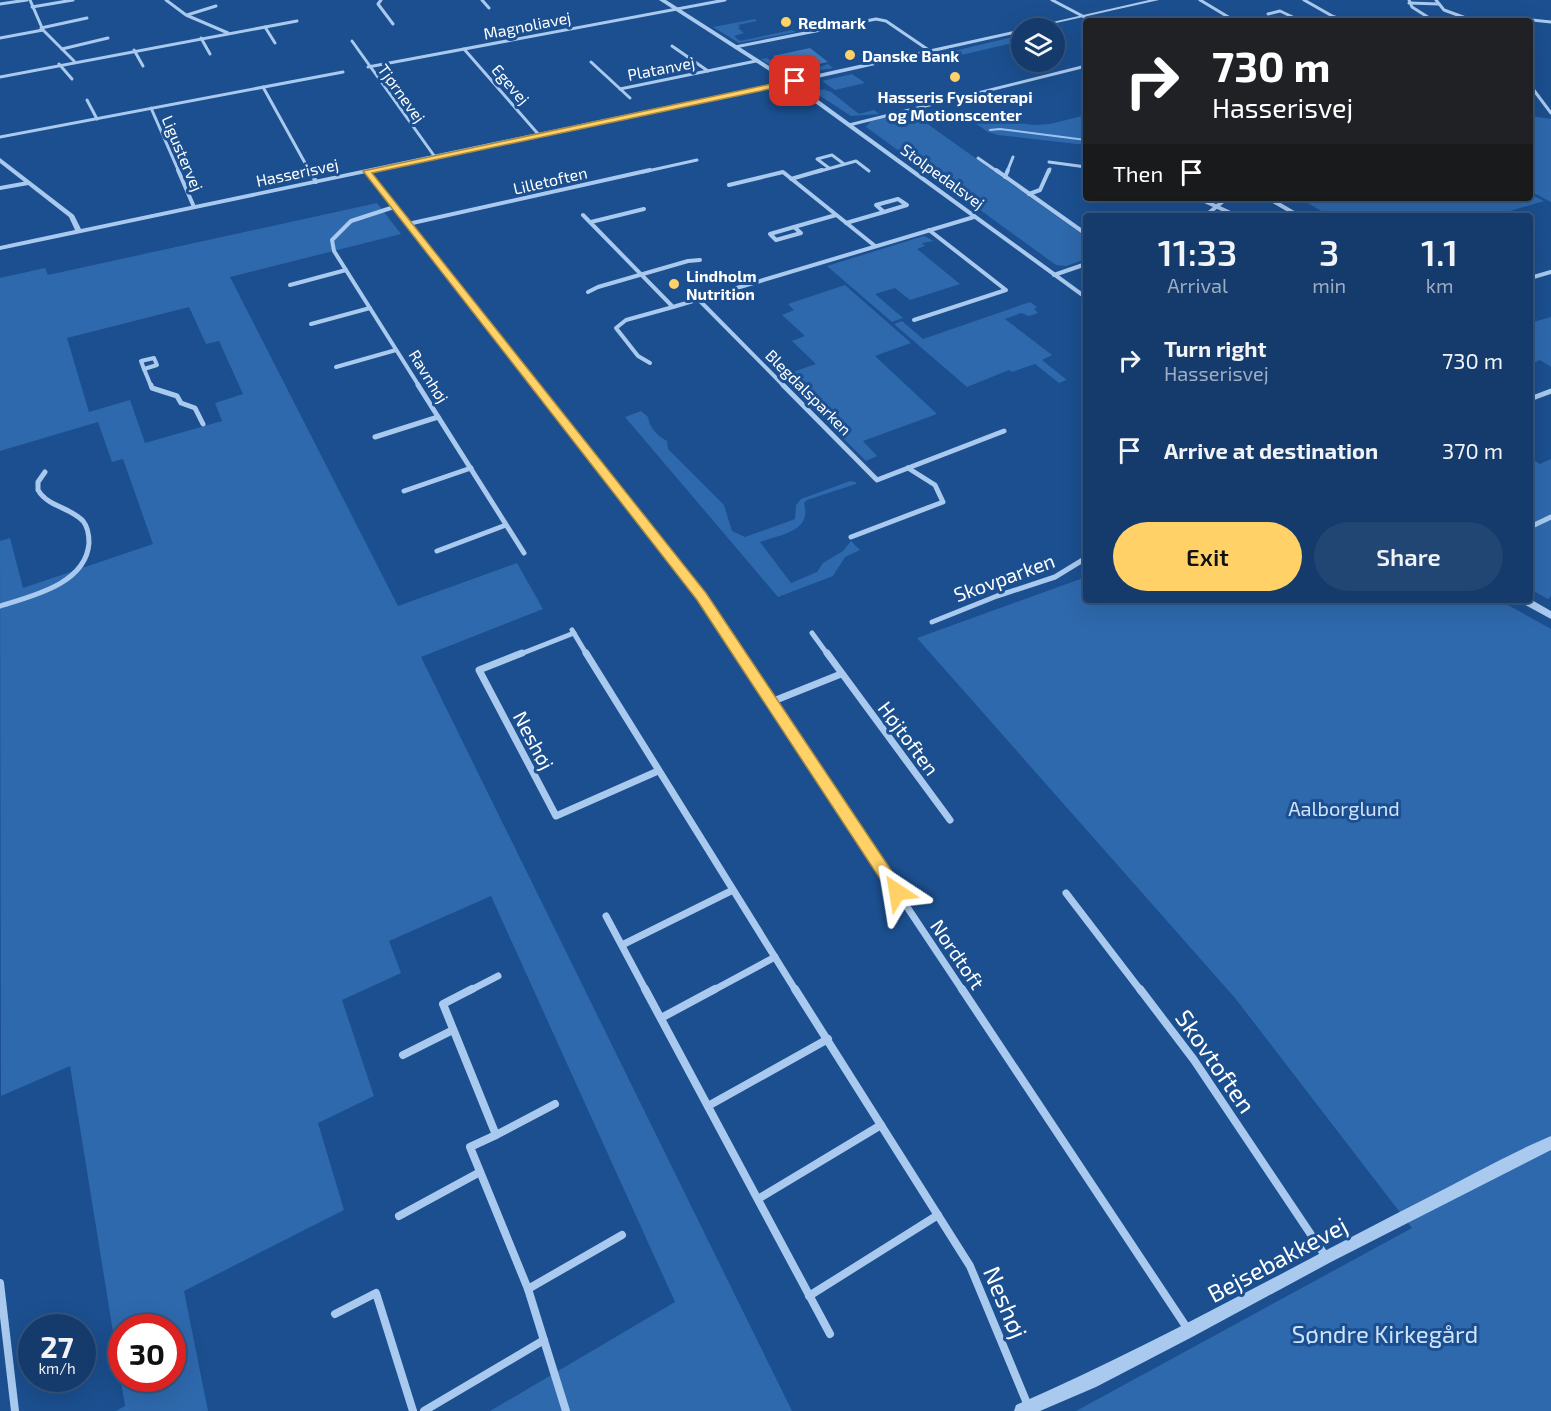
<!DOCTYPE html>
<html lang="en">
<head>
<meta charset="utf-8">
<style>
  :root { --surface:#143b6b; --page:#214673; --text:#f1f3f6; --muted:#9dadc1; --line:#33557e; --accent:#ffd166 }
  body { margin:0; font-family:"Exo 2",sans-serif; background:var(--page); color:var(--text); height:100vh; display:flex; flex-direction:column; font-size:22px; white-space:nowrap }
  * { box-sizing:border-box; margin:0 }
  p { font-size:20px; color:var(--muted) }
  .icon { flex:none; width:33px; height:33px; fill:none; stroke:currentColor; stroke-width:2; stroke-linecap:round; stroke-linejoin:round }
  .map { position:relative; flex:1; overflow:hidden }
  .sheet { position:absolute; left:1083px; top:213px; width:450px; height:390px; display:flex; flex-direction:column; background:var(--surface); border-radius:6px; box-shadow:0 6px 24px #0002,0 0 0 2px var(--line) }
  .sheet>* { flex:none }
  .hud { position:absolute; left:1083px; top:18px; width:450px; height:183px; border-radius:6px; box-shadow:0 6px 24px #0002,0 0 0 2px var(--line); background:#202124; color:#fff; overflow:hidden }
  .controls { position:absolute; left:1011px; top:18px; display:grid; gap:12px }
  .controls a { display:grid; place-items:center; width:54px; height:54px; border-radius:50%; background:var(--surface); box-shadow:0 6px 24px #0002,0 0 0 2px var(--line); font-size:30px }
  .speed { position:absolute; left:18px; top:1314px; display:flex; gap:12px; font-size:30px; font-weight:700; text-align:center }
  .speed>* { display:grid; place-content:center; width:78px; height:78px; border-radius:50%; background:var(--surface); box-shadow:0 6px 24px #0002,0 0 0 2px var(--line); line-height:1 }
  .speed small { font-size:15px; font-weight:400 }
  .speed .limit { border:9px solid #d22; background:#fff; color:#111 }
  .pin { position:absolute; display:grid; place-items:center; width:51px; height:51px; color:#fff; margin:-26px; border-radius:12px; box-shadow:0 3px 9px #0006 }
  .me { position:absolute; width:66px; margin:-33px; rotate:327deg; stroke-linejoin:round; filter:drop-shadow(0 0 4px #0008) }
  .turn { display:flex; align-items:center; gap:21px; height:126px; padding:0 30px; font-size:27px }
  .turn .icon { width:78px; height:78px; stroke-width:2.5 }
  .turn b { display:block; font-size:42px; line-height:51px }
  .then { display:flex; align-items:center; height:57px; padding:0 30px; background:#0003; gap:12px; font-size:22px }
  .eta { display:flex; justify-content:space-evenly; align-items:center; height:102px; text-align:center }
  .eta b { font-size:36px; font-weight:600; line-height:42px }
  .action { display:flex; gap:12px; margin-top:auto; padding:12px 30px }
  .action a { flex:1; height:69px; border-radius:36px; background:var(--accent); color:#111; font-size:24px; font-weight:600; line-height:69px; text-align:center }
  .action a+a { background:var(--page); color:var(--text) }
  ul { padding:0; list-style:none }
  li { display:flex; align-items:center; gap:18px; height:90px; padding:0 30px }
  li div { flex:1 }
  li b { display:block; font-size:22px }
  li em { font-style:normal }
  .map>svg:first-child { display:block }
  .green { fill:#2e69ad; fill-rule:evenodd }
  .lines { fill:none; stroke-linecap:round; stroke-linejoin:round }
  .stream { stroke:#9cc4f0; stroke-width:2 }
  .building { fill:#4478b7 }
  .minor-far4 { stroke:#a9c9ee; stroke-width:3 }
  .minor-far3 { stroke:#a9c9ee; stroke-width:4 }
  .minor-far2 { stroke:#a9c9ee; stroke-width:5 }
  .minor-far1 { stroke:#a9c9ee; stroke-width:7 }
  .minor { stroke:#a9c9ee; stroke-width:8 }
  .tertiary { fill:#a9c9ee; fill-rule:evenodd }
  .route { fill:#ffd166; stroke:#a68842; stroke-width:1.5 }
  .poi-dot { fill:#ffd166; stroke:#1b4f8f; stroke-width:2 }
  .labels { text-anchor:middle; dominant-baseline:central; stroke-width:6; stroke-linejoin:round; paint-order:stroke }
  .far-poi-label { font-size:16px; font-weight:bold; fill:#fff; stroke:#1b4f8f; text-anchor:start }
  .far-street-label { font-size:16px; fill:#fff; stroke:#1b4f8f }
  .street-label { font-size:20px; fill:#fff; stroke:#1b4f8f }
  .park-label { font-size:20px; fill:#cfe3fa; stroke:#1b4f8f }
  .near-street-label { font-size:24px; fill:#fff; stroke:#1b4f8f }
  .near-park-label { font-size:24px; fill:#cfe3fa; stroke:#1b4f8f }
</style>
</head>
<body>
<div class="map">
<svg width="1551" height="1411" viewBox="0 0 1551 1411">
  <rect width="100%" height="100%" fill="#1b4f8f"/>
  <!-- green -->
  <g class="green">
    <path d="M 755,19 L 757,21 L 738,25 L 740,27 L 738,28 L 744,33 L 734,36 L 740,41 L 792,30 L 796,32 L 739,43 L 713,27 Z"/>
    <path d="M 1021,35 L 1021,41 L 923,64 L 916,60 Z"/>
    <path d="M 767,58 L 786,71 L 808,66 L 813,69 L 828,64 L 833,68 L 787,76 L 761,59 Z"/>
    <path d="M 852,74 L 865,83 L 835,90 L 822,81 Z"/>
    <path d="M 813,86 L 818,90 L 828,89 L 824,90 L 831,92 L 859,114 L 874,110 L 879,114 L 851,116 L 808,88 Z"/>
    <path d="M 895,115 L 899,118 L 915,115 L 1086,237 L 1086,259 L 1066,266 L 1056,265 L 866,127 L 871,121 Z"/>
    <path d="M 1086,115 L 1086,145 L 998,135 L 988,132 L 965,116 L 1034,125 L 1050,124 Z"/>
    <path d="M 1530,116 L 1551,119 L 1551,202 L 1530,191 Z"/>
    <path d="M 1530,194 L 1544,201 L 1493,216 L 1330,216 L 1299,198 L 1530,198 Z"/>
    <path d="M 377,203 L 401,234 L 230,277 L 398,606 L 517,563 L 543,609 L 421,657 L 792,1411 L 490,1411 L 675,1302 L 491,896 L 389,941 L 401,973 L 342,1000 L 374,1096 L 318,1123 L 344,1210 L 184,1291 L 208,1411 L 116,1411 L 125,1406 L 70,1066 L 1,1096 L 0,541 L 10,538 L 23,588 L 153,544 L 123,459 L 112,462 L 98,422 L 0,451 L 0,278 L 45,268 L 48,275 ZM 189,307 L 206,344 L 219,341 L 243,394 L 215,403 L 222,421 L 145,443 L 130,400 L 89,412 L 67,338 ZM 122,1328 L 172,1328 L 172,1378 L 122,1378 Z"/>
    <path d="M 924,236 L 934,241 L 922,243 L 925,246 L 917,249 L 960,284 L 910,300 L 895,288 L 875,294 L 903,318 L 892,322 L 827,266 Z"/>
    <path d="M 845,285 L 911,343 L 875,356 L 937,414 L 863,441 L 877,456 L 866,461 L 777,372 L 780,371 L 784,375 L 816,364 L 792,341 L 805,336 L 782,315 L 794,310 L 788,304 Z"/>
    <path d="M 1030,302 L 1037,307 L 1034,309 L 1038,313 L 1029,316 L 1021,313 L 1005,319 L 1052,355 L 1042,360 L 1067,380 L 1059,383 L 1035,364 L 1012,372 L 1009,370 L 967,387 L 894,324 L 902,321 L 923,339 Z"/>
    <path d="M 1551,317 L 1551,367 L 1540,360 L 1530,364 L 1530,323 Z"/>
    <path d="M 641,411 L 648,417 C 650,429 657,435 667,441 L 668,449 L 724,505 L 732,531 L 745,537 L 795,519 L 796,505 L 801,499 L 850,481 L 856,482 L 856,484 L 807,500 L 804,503 C 812,532 781,534 760,542 L 791,583 L 817,572 L 823,563 L 843,551 L 851,541 L 860,550 L 845,557 L 833,576 L 778,597 L 625,417 Z"/>
    <path d="M 1530,458 L 1540,464 L 1551,459 L 1551,596 L 1548,599 L 1530,589 Z"/>
    <path d="M 1086,577 L 1086,600 L 1499,600 L 1551,629 L 1551,1411 L 1076,1411 L 1412,1228 L 1235,998 L 917,638 Z"/>
  </g>
  <g class="lines">
    <!-- stream -->
    <path class="stream" d="M 990,130 L 1000,129 L 1086,140"/>
  </g>
  <!-- building -->
  <path class="building" d="M 810,48 L 828,62 L 786,71 L 775,62 L 780,61 L 773,56 Z"/>
  <g class="lines">
    <!-- minor-far4 -->
    <g class="minor-far4">
      <path d="M 30,0 L 43,30 L 74,61"/>
      <path d="M 166,0 L 186,15 L 228,33"/>
      <path d="M 381,0 L 378,4 L 393,24"/>
      <path d="M 482,0 L 489,8"/>
      <path d="M 1052,0 L 1092,21"/>
      <path d="M 1200,0 L 1235,21"/>
      <path d="M 1304,0 L 1341,21"/>
      <path d="M 1409,0 L 1412,7 L 1434,21"/>
      <path d="M 1436,0 L 1444,10 L 1474,21"/>
      <path d="M 1409,3 L 1439,4"/>
      <path d="M 0,4 L 27,0"/>
      <path d="M 32,7 L 73,0"/>
      <path d="M 1268,14 L 1280,11 L 1301,21"/>
      <path d="M 187,15 L 216,6"/>
      <path d="M 1532,20 L 1551,22"/>
      <path d="M 1318,21 L 1335,17"/>
      <path d="M 265,27 L 275,43"/>
      <path d="M 41,28 L 87,18"/>
      <path d="M 0,38 L 43,30"/>
      <path d="M 201,38 L 210,54"/>
      <path d="M 352,41 L 435,157"/>
      <path d="M 672,46 L 708,71"/>
      <path d="M 735,47 L 876,19 L 886,21 L 930,51"/>
      <path d="M 62,49 L 108,38"/>
      <path d="M 464,49 L 539,135"/>
      <path d="M 134,50 L 143,66"/>
      <path d="M 591,62 L 630,98"/>
      <path d="M 59,64 L 72,79"/>
      <path d="M 368,67 L 725,0"/>
      <path d="M 0,77 L 297,21"/>
      <path d="M 1530,85 L 1551,113"/>
      <path d="M 263,87 L 310,172"/>
      <path d="M 620,89 L 756,61"/>
      <path d="M 87,100 L 97,119"/>
      <path d="M 151,108 L 179,172"/>
      <path d="M 849,125 L 1086,66"/>
      <path d="M 0,137 L 343,72"/>
      <path d="M 978,158 L 998,172"/>
      <path d="M 1049,162 L 1086,167"/>
      <path d="M 829,168 L 817,159 L 832,155 L 844,164"/>
      <path d="M 643,172 L 697,160"/>
      <path d="M 817,172 L 856,161 L 869,171"/>
      <path d="M 1007,172 L 1013,157"/>
      <path d="M 1049,172 L 1050,169"/>
    </g>
    <!-- minor-far3 -->
    <g class="minor-far3">
      <path d="M 178,170 L 194,207"/>
      <path d="M 310,170 L 316,182"/>
      <path d="M 996,170 L 1086,234"/>
      <path d="M 367,171 L 536,386"/>
      <path d="M 1005,177 L 1008,170"/>
      <path d="M 791,179 L 822,170"/>
      <path d="M 729,185 L 783,172 L 875,246"/>
      <path d="M 0,188 L 28,183"/>
      <path d="M 1029,194 L 1040,190 L 1049,170"/>
      <path d="M 1198,198 L 1237,216"/>
      <path d="M 1268,198 L 1299,216"/>
      <path d="M 898,199 L 907,205 L 884,212 L 876,205 Z"/>
      <path d="M 394,207 L 351,221 L 332,240 L 334,251 L 419,386"/>
      <path d="M 583,215 L 673,307 L 974,217"/>
      <path d="M 1205,216 L 1227,198"/>
      <path d="M 591,222 L 644,209"/>
      <path d="M 846,223 L 884,212"/>
      <path d="M 408,224 L 650,170"/>
      <path d="M 794,227 L 801,233 L 776,240 L 770,234 Z"/>
      <path d="M 794,227 L 836,215"/>
      <path d="M 1054,275 L 1086,264"/>
      <path d="M 1530,278 L 1551,272"/>
      <path d="M 290,285 L 346,270"/>
      <path d="M 588,292 L 598,287 L 688,261 L 700,260"/>
      <path d="M 698,299 L 784,386"/>
      <path d="M 914,320 L 1006,290 L 929,230"/>
      <path d="M 311,324 L 370,308"/>
      <path d="M 154,358 L 157,365 L 144,369 L 141,361 Z"/>
      <path d="M 650,363 L 638,356 L 616,328 L 626,320 L 673,307"/>
      <path d="M 336,367 L 396,350"/>
      <path d="M 144,369 L 151,386"/>
    </g>
    <!-- minor-far2 -->
    <g class="minor-far2">
      <path d="M 151,385 L 152,388 L 177,396 L 181,403 L 195,408 L 203,424"/>
      <path d="M 418,385 L 524,553"/>
      <path d="M 535,385 L 701,597 L 739,655"/>
      <path d="M 783,385 L 877,480 L 1004,431"/>
      <path d="M 1530,399 L 1551,391"/>
      <path d="M 375,437 L 438,417"/>
      <path d="M 404,491 L 471,468"/>
      <path d="M 1530,527 L 1551,517"/>
      <path d="M 851,537 L 943,502 L 935,485 L 908,468"/>
      <path d="M 437,551 L 506,525"/>
      <path d="M 0,606 C 32,596 86,584 89,543 C 89,535 88,527 83,521 C 70,507 48,507 38,490 L 38,482 L 45,472"/>
      <path d="M 932,622 L 997,596 L 1055,577 L 1086,558"/>
      <path d="M 572,630 L 587,655"/>
      <path d="M 812,633 L 828,655"/>
      <path d="M 518,655 L 574,633"/>
    </g>
    <!-- minor-far1 -->
    <g class="minor-far1">
      <path d="M 522,653 L 479,670 L 556,816 L 658,771"/>
      <path d="M 586,653 L 796,991"/>
      <path d="M 738,653 L 963,991"/>
      <path d="M 827,653 L 950,820"/>
      <path d="M 771,702 L 841,674"/>
      <path d="M 1066,893 L 1141,991"/>
      <path d="M 606,916 L 646,991"/>
      <path d="M 622,945 L 733,890"/>
      <path d="M 469,991 L 498,976"/>
      <path d="M 712,991 L 775,957"/>
    </g>
    <!-- minor -->
    <g class="minor">
      <path d="M 472,989 L 443,1004 L 496,1135 L 470,1147 L 528,1289 L 566,1411"/>
      <path d="M 645,989 L 830,1334"/>
      <path d="M 795,989 L 970,1266 L 1029,1408"/>
      <path d="M 962,989 L 1189,1331"/>
      <path d="M 1140,989 L 1194,1060 L 1326,1257"/>
      <path d="M 661,1018 L 715,989"/>
      <path d="M 403,1055 L 453,1030"/>
      <path d="M 708,1106 L 828,1039"/>
      <path d="M 496,1135 L 555,1104"/>
      <path d="M 758,1199 L 881,1125"/>
      <path d="M 399,1216 L 480,1172"/>
      <path d="M 0,1283 L 15,1411"/>
      <path d="M 528,1289 L 622,1235"/>
      <path d="M 809,1296 L 938,1215"/>
      <path d="M 335,1314 L 376,1293 L 413,1411"/>
      <path d="M 424,1411 L 544,1340"/>
    </g>
    <!-- tertiary -->
    <g class="tertiary">
      <path d="M 659,0 L 666,0 L 791,80 L 1022,29 L 1022,32 L 795,83 L 1086,295 L 1086,300 L 789,84 L 0,250 L 0,246 L 75,230 L 69,217 L 0,163 L 0,158 L 74,215 L 81,229 L 785,81 Z"/>
      <path d="M 1149,0 L 1159,0 L 1034,28 L 1026,28 Z"/>
      <path d="M 1530,599 L 1551,611 L 1551,619 L 1520,602 L 1518,600 Z"/>
      <path d="M 1551,1136 L 1551,1150 L 1331,1262 L 1194,1336 L 1096,1387 L 1040,1411 L 1014,1411 L 1016,1405 C 1156,1344 1289,1268 1425,1199 C 1467,1178 1508,1154 1551,1136 Z"/>
    </g>
  </g>
  <!-- route -->
  <path class="route" d="M 795,79 L 798,80 L 798,83 L 372,173 L 706,593 L 903,888 L 905,892 L 903,897 L 897,899 L 892,897 L 697,600 L 363,171 Z"/>
  <!-- markers -->
  <g class="poi-dot">
    <circle cx="786" cy="22" r="6"/>
    <circle cx="850" cy="55" r="6"/>
    <circle cx="955" cy="77" r="6"/>
    <circle cx="674" cy="284" r="6"/>
  </g>
  <g class="labels">
    <!-- far-poi labels -->
    <g class="far-poi-label">
      <text x="798" y="22">Redmark</text>
      <text x="862" y="55">Danske Bank</text>
      <text x="955" y="96" text-anchor="middle">Hasseris Fysioterapi<tspan x="955" dy="18">og Motionscenter</tspan></text>
      <text x="686" y="275">Lindholm<tspan x="686" dy="18">Nutrition</tspan></text>
    </g>
    <!-- far-street labels -->
    <g class="far-street-label">
      <text transform="translate(527 25) rotate(-11)">Magnoliavej</text>
      <text transform="translate(661 68) rotate(-11)">Platanvej</text>
      <text transform="translate(511 84) rotate(49)">Egevej</text>
      <text transform="translate(402 93) rotate(54)">Tjørnevej</text>
      <text transform="translate(183 153) rotate(67)">Ligustervej</text>
      <text transform="translate(297 172) rotate(-12)">Hasserisvej</text>
      <text transform="translate(943 176) rotate(36)">Stolpedalsvej</text>
      <text transform="translate(550 180) rotate(-13)">Lilletoften</text>
      <text transform="translate(429 376) rotate(58)">Ravnhøj</text>
      <text transform="translate(809 392) rotate(45)">Blegdalsparken</text>
    </g>
    <!-- street labels -->
    <g class="street-label">
      <text transform="translate(1004 577) rotate(-20)">Skovparken</text>
      <text transform="translate(909 738) rotate(53)">Højtoften</text>
      <text transform="translate(534 740) rotate(62)">Neshøj</text>
      <text transform="translate(958 954) rotate(56)">Nordtoft</text>
    </g>
    <!-- park labels -->
    <g class="park-label">
      <text x="1344" y="808">Aalborglund</text>
    </g>
    <!-- near-street labels -->
    <g class="near-street-label">
      <text transform="translate(1216 1061) rotate(55)">Skovtoften</text>
      <text transform="translate(1277 1259) rotate(-28)">Bejsebakkevej</text>
      <text transform="translate(1006 1302) rotate(67)">Neshøj</text>
    </g>
    <!-- near-park labels -->
    <g class="near-park-label">
      <text x="1385" y="1333">Søndre Kirkegård</text>
    </g>
  </g>
</svg>
<div class="controls">
<a><svg class="icon" aria-label="layers" viewBox="0 0 24 24"><path d="M12 4l9 5-9 5-9-5zM3 14l9 5 9-5"/></svg></a>
</div>
<div class="speed"><div>27<small>km/h</small></div><div class="limit">30</div></div>
<div class="pin" style="left:795px;top:81px;background:#d93025"><svg class="icon" aria-label="arrive" viewBox="0 0 24 24"><path d="M6 21V4h12l-3 4 3 4H6"/></svg></div>
<svg class="me" style="left:897px;top:892px" viewBox="-20 -20 40 40"><path d="M0-17L14 15 0 8-14 15z" fill="#ffd166" stroke="#fff" stroke-width="4"/></svg>
<div class="hud">
<div class="turn"><svg class="icon" aria-label="right" viewBox="0 0 24 24"><path d="M7 20v-9h11M14 6l5 5-5 5"/></svg><div><b>730 m</b>Hasserisvej</div></div>
<div class="then">Then<svg class="icon" aria-label="arrive" viewBox="0 0 24 24"><path d="M6 21V4h12l-3 4 3 4H6"/></svg></div>
</div>
<section class="sheet">
<div class="eta">
<div><b>11:33</b><p>Arrival</p></div>
<div><b>3</b><p>min</p></div>
<div><b>1.1</b><p>km</p></div>
</div>
<ul>
<li><svg class="icon" aria-label="right" viewBox="0 0 24 24"><path d="M7 20v-9h11M14 6l5 5-5 5"/></svg><div><b>Turn right</b><p>Hasserisvej</p></div><em>730 m</em></li>
<li><svg class="icon" aria-label="arrive" viewBox="0 0 24 24"><path d="M6 21V4h12l-3 4 3 4H6"/></svg><div><b>Arrive at destination</b></div><em>370 m</em></li>
</ul>
<div class="action"><a>Exit</a><a>Share</a></div>
</section>
</div>
</body>
</html>
